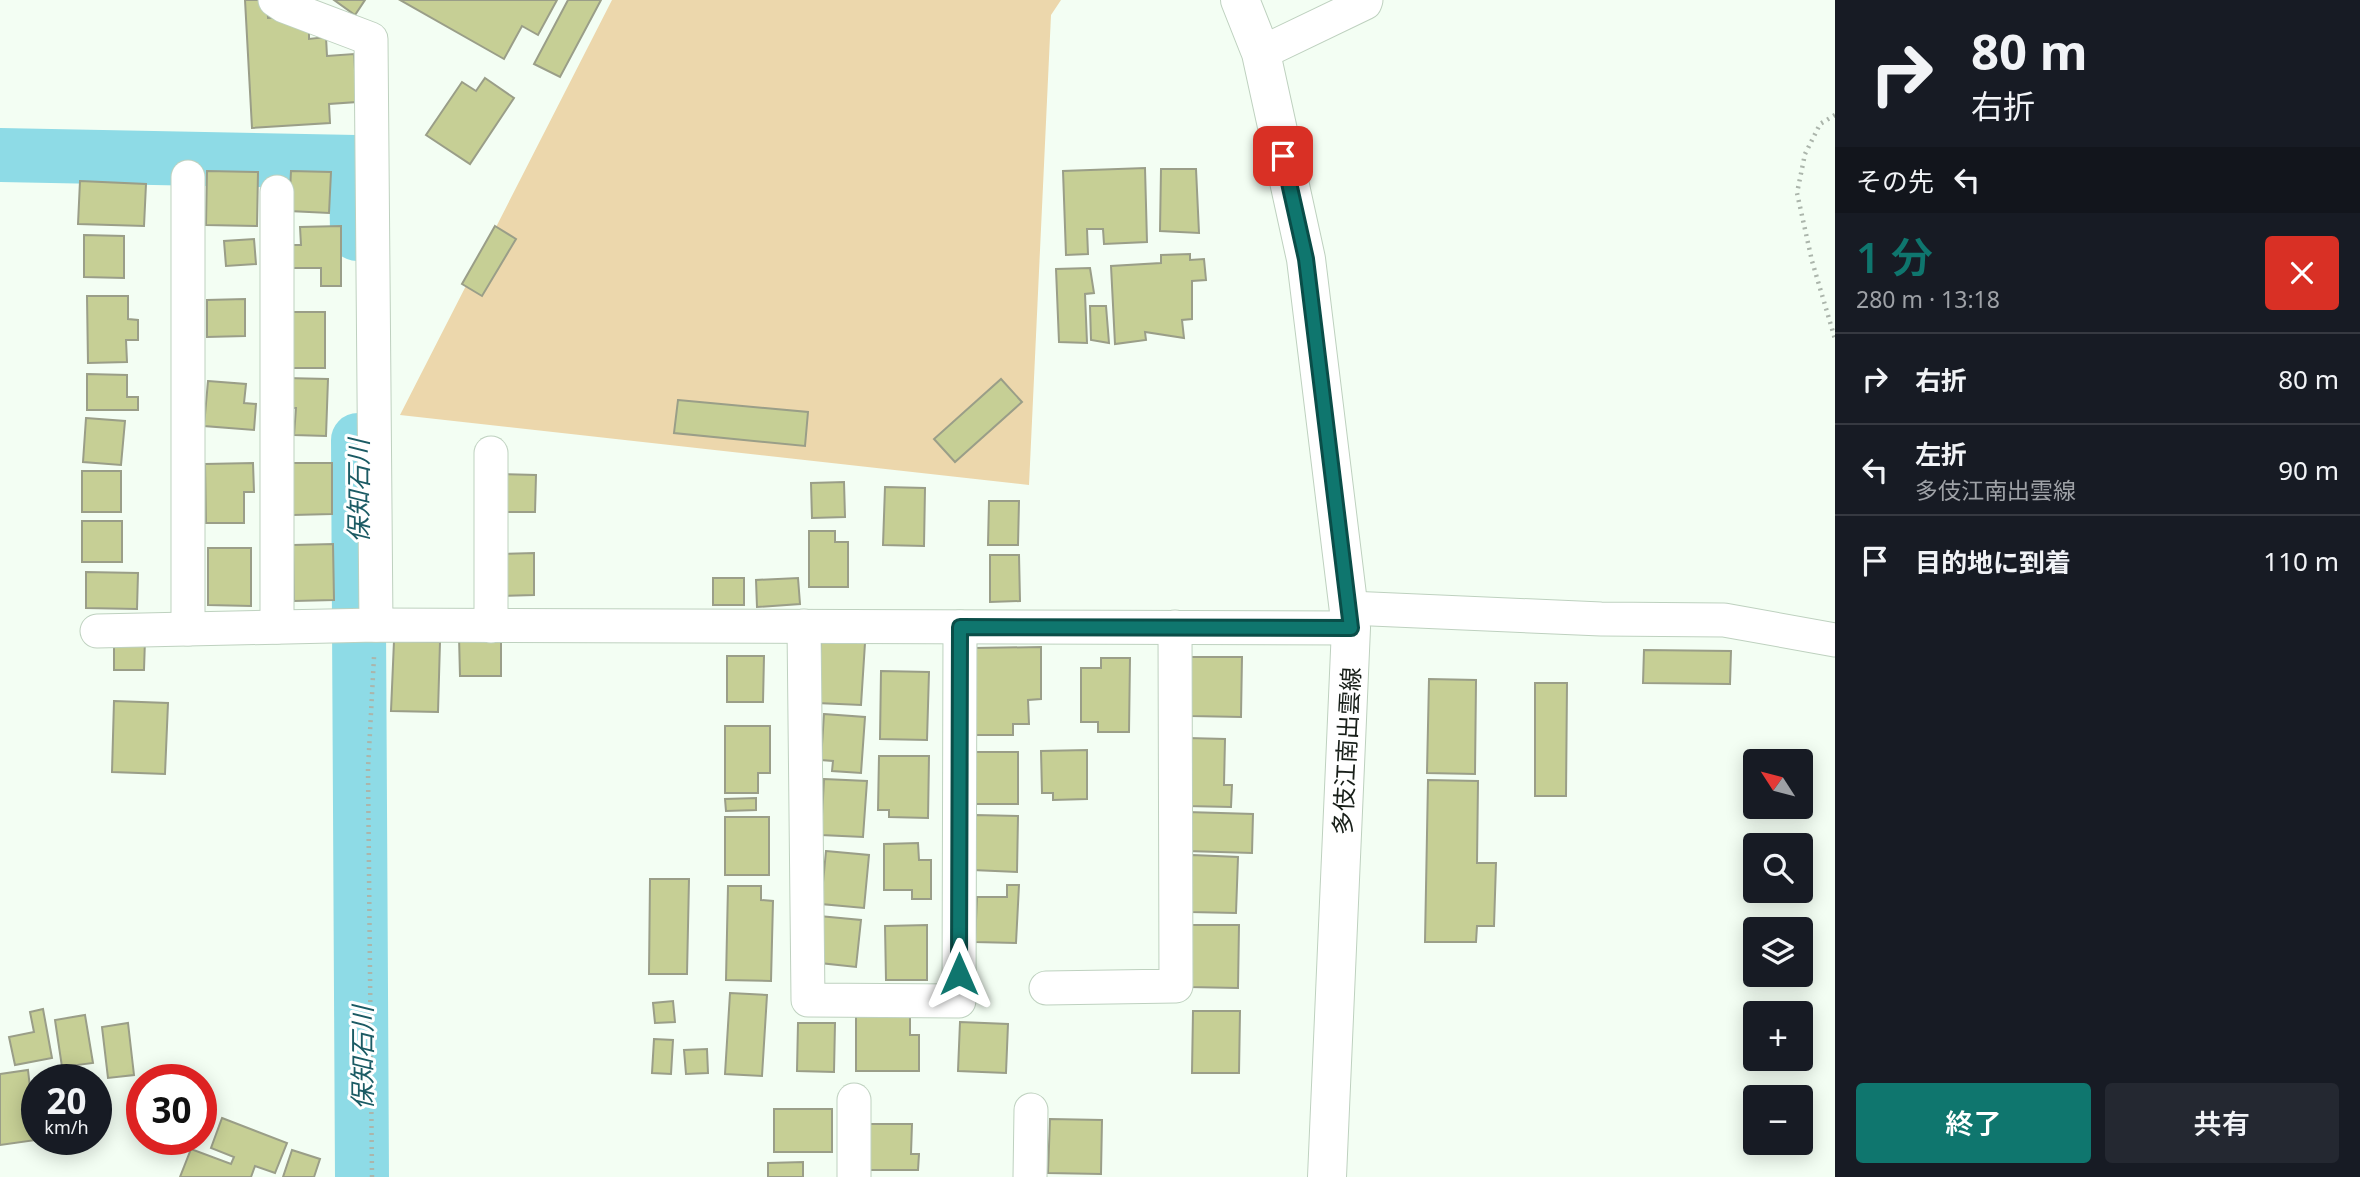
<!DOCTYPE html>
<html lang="ja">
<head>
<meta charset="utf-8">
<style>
  :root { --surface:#171b24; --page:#242831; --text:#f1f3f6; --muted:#9ea1a6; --line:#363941; --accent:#0f766e }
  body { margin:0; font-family:"Noto Sans","Noto Sans JP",sans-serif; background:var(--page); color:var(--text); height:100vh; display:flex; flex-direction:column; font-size:26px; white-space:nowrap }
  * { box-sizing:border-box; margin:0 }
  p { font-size:23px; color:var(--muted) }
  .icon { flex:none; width:38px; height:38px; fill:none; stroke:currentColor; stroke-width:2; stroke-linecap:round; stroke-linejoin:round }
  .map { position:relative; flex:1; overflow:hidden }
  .details { display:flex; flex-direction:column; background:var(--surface); width:525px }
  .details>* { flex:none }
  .guide { background:#171b24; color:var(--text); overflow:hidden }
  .needle { width:46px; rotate:306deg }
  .fabs { position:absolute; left:1743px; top:749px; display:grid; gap:14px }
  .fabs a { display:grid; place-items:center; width:70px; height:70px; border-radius:7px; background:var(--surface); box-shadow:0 4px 18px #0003; font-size:35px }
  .speed { position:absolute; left:21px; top:1064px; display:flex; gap:14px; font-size:35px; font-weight:700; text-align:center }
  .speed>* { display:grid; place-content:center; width:91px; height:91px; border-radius:50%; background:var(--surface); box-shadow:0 4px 18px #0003; line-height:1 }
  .speed small { font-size:18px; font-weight:400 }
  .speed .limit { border:10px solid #d22; background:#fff; color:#111 }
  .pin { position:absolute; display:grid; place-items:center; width:60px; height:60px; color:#fff; margin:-30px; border-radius:14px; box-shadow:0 4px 10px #0006 }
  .me { position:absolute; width:77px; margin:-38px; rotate:0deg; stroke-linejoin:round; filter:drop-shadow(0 0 5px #0008) }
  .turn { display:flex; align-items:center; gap:24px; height:147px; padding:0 21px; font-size:32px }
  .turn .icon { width:91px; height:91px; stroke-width:2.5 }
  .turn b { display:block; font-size:49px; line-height:60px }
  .then { display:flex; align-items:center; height:66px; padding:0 21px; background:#0003; gap:14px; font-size:26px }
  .round { display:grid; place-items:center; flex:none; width:74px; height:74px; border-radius:7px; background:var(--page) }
  .overview { display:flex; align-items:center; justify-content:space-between; height:119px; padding:0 21px }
  h1 { font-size:42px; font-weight:600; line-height:52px; color:var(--accent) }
  .primary-button { display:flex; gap:14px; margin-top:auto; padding:14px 21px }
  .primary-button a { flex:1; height:80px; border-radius:7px; background:var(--accent); color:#fff; font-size:28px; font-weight:600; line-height:80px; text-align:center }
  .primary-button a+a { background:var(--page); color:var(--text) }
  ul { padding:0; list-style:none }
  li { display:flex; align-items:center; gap:21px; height:91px; padding:0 21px; border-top:2px solid var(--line) }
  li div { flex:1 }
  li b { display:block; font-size:26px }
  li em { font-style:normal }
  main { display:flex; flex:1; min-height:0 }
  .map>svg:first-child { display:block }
  .green { fill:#ecd7ac }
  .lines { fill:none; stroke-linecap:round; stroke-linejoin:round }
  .river { stroke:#8edbe6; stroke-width:54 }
  .building { fill:#c6cf95; stroke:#9a9e88; stroke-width:2 }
  .minor-casing { stroke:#bed1bf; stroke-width:35 }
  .major-casing { stroke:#bed1bf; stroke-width:40 }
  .path { stroke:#abb5ab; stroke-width:4.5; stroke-dasharray:2 5; stroke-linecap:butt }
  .minor { stroke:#fff; stroke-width:33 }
  .major { stroke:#fff; stroke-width:38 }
  .route-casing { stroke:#0a4d48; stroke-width:18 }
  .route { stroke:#0f766e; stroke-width:12 }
  .labels { text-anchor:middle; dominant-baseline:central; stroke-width:6; stroke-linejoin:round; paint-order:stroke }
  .street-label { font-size:24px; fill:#181f19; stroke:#fff }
  .water-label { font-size:26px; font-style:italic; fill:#1b5b64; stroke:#fff }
</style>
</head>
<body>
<main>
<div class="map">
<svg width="1835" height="1177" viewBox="0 0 1835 1177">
  <rect width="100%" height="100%" fill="#f3fef3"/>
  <!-- green -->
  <path class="green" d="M 612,0 L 1061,0 L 1051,15 L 1029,485 L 400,415 Z"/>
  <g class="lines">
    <!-- river -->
    <g class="river">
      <path d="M 0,155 L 356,162 L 357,234"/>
      <path d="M 358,440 L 362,1177"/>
    </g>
  </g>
  <!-- building -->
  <g class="building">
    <path d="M 245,0 L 267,0 L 268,18 L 285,17 L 286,24 L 309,23 L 309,39 L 326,37 L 327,56 L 354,54 L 357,102 L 329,104 L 330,123 L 252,128 Z"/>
    <path d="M 334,0 L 365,0 L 355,15 Z"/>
    <path d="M 400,0 L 557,0 L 538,35 L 522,26 L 504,59 Z"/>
    <path d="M 568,0 L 601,0 L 560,77 L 534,64 Z"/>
    <path d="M 485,78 L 514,98 L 470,164 L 426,135 L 462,82 L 476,91 Z"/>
    <path d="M 1145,168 L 1147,242 L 1104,244 L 1103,229 L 1087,229 L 1088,254 L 1066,255 L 1063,171 Z"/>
    <path d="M 1161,169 L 1196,169 L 1199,233 L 1160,231 Z"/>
    <path d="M 207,171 L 258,172 L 257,226 L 206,225 Z"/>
    <path d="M 291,171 L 331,172 L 329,213 L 289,211 Z"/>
    <path d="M 80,181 L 146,184 L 144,226 L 78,224 Z"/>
    <path d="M 341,226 L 341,286 L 321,286 L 321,268 L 291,268 L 290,245 L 301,245 L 300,227 Z"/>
    <path d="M 495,226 L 516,239 L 482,296 L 462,284 Z"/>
    <path d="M 84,235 L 124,236 L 124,278 L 84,277 Z"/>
    <path d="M 254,239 L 256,264 L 226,266 L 224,241 Z"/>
    <path d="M 1190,254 L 1190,260 L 1204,259 L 1206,280 L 1192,281 L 1192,319 L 1182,320 L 1184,338 L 1145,332 L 1146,340 L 1115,344 L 1111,266 L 1161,263 L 1161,255 Z"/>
    <path d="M 1090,268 L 1094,293 L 1085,294 L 1087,343 L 1059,342 L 1056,269 Z"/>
    <path d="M 87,296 L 128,296 L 128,319 L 138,320 L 138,340 L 126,340 L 127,362 L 88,363 Z"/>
    <path d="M 245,299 L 245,336 L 207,337 L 207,300 Z"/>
    <path d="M 1090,306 L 1106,306 L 1109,343 L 1091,340 Z"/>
    <rect x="286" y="312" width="39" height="56"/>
    <path d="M 87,374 L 127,375 L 127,397 L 138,397 L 138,410 L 87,410 Z"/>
    <path d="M 285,378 L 328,379 L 326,436 L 294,435 L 296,408 L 284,408 Z"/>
    <path d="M 1001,379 L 1022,402 L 955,462 L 934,439 Z"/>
    <path d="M 208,381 L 246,384 L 244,403 L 256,404 L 254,430 L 204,426 Z"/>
    <path d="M 678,400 L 808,412 L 805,446 L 674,433 Z"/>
    <path d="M 86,418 L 125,421 L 121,465 L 83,462 Z"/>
    <path d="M 253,463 L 254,492 L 244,492 L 244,523 L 206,523 L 205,464 Z"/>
    <path d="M 293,463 L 332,463 L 332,514 L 293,515 Z"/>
    <rect x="82" y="471" width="39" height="41"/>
    <path d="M 501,474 L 536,475 L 535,512 L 500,512 Z"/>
    <path d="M 844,482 L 845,517 L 812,518 L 811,483 Z"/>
    <path d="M 885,487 L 925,488 L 924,546 L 883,545 Z"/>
    <path d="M 989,501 L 1019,501 L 1018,545 L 988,545 Z"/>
    <rect x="82" y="521" width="40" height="41"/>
    <path d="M 809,531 L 835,531 L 835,542 L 848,542 L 848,587 L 809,587 Z"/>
    <path d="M 333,544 L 334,600 L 294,601 L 293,545 Z"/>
    <path d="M 208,548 L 251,548 L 251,606 L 208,605 Z"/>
    <path d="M 534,553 L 534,595 L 502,596 L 502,554 Z"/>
    <path d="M 990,555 L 1019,555 L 1020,601 L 990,602 Z"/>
    <path d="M 86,572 L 138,573 L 137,609 L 86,608 Z"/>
    <rect x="713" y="578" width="31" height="27"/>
    <path d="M 798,578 L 800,604 L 757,607 L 756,580 Z"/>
    <path d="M 459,636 L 501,636 L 501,676 L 460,676 Z"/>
    <path d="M 114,639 L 145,639 L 144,670 L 114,670 Z"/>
    <path d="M 821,640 L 865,643 L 861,705 L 817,703 Z"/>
    <path d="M 394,641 L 440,642 L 438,712 L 391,711 Z"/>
    <path d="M 1041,647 L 1041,699 L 1028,700 L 1029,724 L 1013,724 L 1013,735 L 976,735 L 975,648 Z"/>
    <path d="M 1644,650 L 1731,651 L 1730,684 L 1643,683 Z"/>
    <path d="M 727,656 L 764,656 L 763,702 L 727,702 Z"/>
    <path d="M 1191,657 L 1242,657 L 1241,717 L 1191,716 Z"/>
    <path d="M 1101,658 L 1130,658 L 1129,732 L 1098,732 L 1098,722 L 1081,722 L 1081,668 L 1101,668 Z"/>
    <path d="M 881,671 L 929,672 L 927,740 L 880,739 Z"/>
    <path d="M 1429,679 L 1476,680 L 1475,774 L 1427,773 Z"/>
    <path d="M 1535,683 L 1567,683 L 1566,796 L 1535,796 Z"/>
    <path d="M 114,701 L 168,703 L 165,774 L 112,772 Z"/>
    <path d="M 824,714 L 865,717 L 861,773 L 832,771 L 833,761 L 821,760 Z"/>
    <path d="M 725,726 L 770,726 L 770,773 L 758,773 L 758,793 L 725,793 Z"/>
    <path d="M 1188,738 L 1225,739 L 1224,785 L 1232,785 L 1231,807 L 1187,806 Z"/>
    <path d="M 1087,750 L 1087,799 L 1053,800 L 1053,793 L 1042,793 L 1041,751 Z"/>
    <rect x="975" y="752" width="43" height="52"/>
    <path d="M 879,756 L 929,756 L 928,818 L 889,817 L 889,810 L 878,810 Z"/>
    <path d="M 824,779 L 867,781 L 863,837 L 821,835 Z"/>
    <path d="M 1428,780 L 1478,781 L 1477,863 L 1496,863 L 1494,926 L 1477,926 L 1476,942 L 1425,942 Z"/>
    <path d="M 756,798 L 756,810 L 726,811 L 725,799 Z"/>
    <path d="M 1187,812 L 1253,814 L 1252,853 L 1187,851 Z"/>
    <path d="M 975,815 L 1018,816 L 1017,872 L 973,870 Z"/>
    <rect x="725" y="817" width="44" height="58"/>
    <path d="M 918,843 L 919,860 L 931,860 L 931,899 L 912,899 L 912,890 L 884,890 L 884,844 Z"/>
    <path d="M 826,851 L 869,855 L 864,908 L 821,904 Z"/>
    <path d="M 1192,855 L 1238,857 L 1236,913 L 1190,912 Z"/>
    <path d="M 650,879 L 689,879 L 687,974 L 649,974 Z"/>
    <path d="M 1007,885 L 1019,885 L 1016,943 L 975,942 L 977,897 L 1007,897 Z"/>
    <path d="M 728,886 L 761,886 L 761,900 L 773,901 L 771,981 L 726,980 Z"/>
    <path d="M 819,916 L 861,920 L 856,967 L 820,963 Z"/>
    <path d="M 927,925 L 927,980 L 886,980 L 885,926 Z"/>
    <path d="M 1189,925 L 1239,925 L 1238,988 L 1189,987 Z"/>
    <path d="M 730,993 L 767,995 L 762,1076 L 725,1074 Z"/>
    <path d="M 673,1001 L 675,1022 L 655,1023 L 653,1003 Z"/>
    <path d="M 43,1009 L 52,1058 L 15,1065 L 9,1037 L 34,1032 L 30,1012 Z"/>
    <path d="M 1193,1011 L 1240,1011 L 1239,1073 L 1192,1073 Z"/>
    <path d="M 856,1013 L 910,1013 L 910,1035 L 919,1035 L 919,1071 L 856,1071 Z"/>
    <path d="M 85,1015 L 93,1063 L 62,1067 L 55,1020 Z"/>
    <path d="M 960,1022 L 1008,1024 L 1006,1073 L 958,1071 Z"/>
    <path d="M 128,1023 L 134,1075 L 108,1078 L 102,1027 Z"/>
    <path d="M 798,1023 L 835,1023 L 834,1072 L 797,1071 Z"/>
    <path d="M 654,1039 L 673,1040 L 671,1074 L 652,1073 Z"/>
    <path d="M 707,1049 L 708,1073 L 686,1074 L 684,1050 Z"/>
    <path d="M 28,1070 L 36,1140 L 0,1145 L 0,1074 Z"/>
    <rect x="774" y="1109" width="58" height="43"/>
    <path d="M 201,1111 L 210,1114 L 205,1133 L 201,1132 Z"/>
    <path d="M 222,1118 L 287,1143 L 275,1173 L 255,1166 L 251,1177 L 180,1177 L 191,1149 L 231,1164 L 234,1157 L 211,1148 Z"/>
    <path d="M 1050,1119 L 1102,1120 L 1101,1174 L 1048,1173 Z"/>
    <path d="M 868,1124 L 912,1124 L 911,1154 L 919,1154 L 918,1170 L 867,1170 Z"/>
    <path d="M 292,1150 L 320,1159 L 314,1177 L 283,1177 Z"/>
    <path d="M 803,1162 L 803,1177 L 768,1177 L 768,1163 Z"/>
  </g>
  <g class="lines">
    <defs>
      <g id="minor">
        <path d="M 275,0 L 284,6 L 371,39 L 376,625"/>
        <path d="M 1261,53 L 1365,3 L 1366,0"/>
        <path d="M 188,177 L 188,629"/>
        <path d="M 277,192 L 277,627"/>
        <path d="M 1349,608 L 1601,619 L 1724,620 L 1835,640"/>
        <path d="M 491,626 L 491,453"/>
        <path d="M 804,626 L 808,1000 L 959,1001 L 960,627"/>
        <path d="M 97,631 L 376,625 L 1351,628"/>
        <path d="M 1046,988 L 1176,986 L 1175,627"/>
        <path d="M 854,1100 L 854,1177"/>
        <path d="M 1030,1177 L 1031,1110"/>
      </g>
      <path id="major" d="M 1240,0 L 1261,53 L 1306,259 L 1351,628 L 1327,1177"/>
    </defs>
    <!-- minor casing -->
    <use href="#minor" class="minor-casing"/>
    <!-- major casing -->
    <use href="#major" class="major-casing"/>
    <!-- path -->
    <g class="path">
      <path d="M 1835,115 L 1820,124 L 1805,154 L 1797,193 L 1812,261 L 1835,339"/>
      <path d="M 372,1177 L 368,769 L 374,657"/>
    </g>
    <!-- minor -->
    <use href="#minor" class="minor"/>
    <!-- major -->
    <use href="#major" class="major"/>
  </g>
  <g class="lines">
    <defs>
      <path id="route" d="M 959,974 L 960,627 L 1351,628 L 1306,259 L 1283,156"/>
    </defs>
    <!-- route casing -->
    <use href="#route" class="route-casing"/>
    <!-- route -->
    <use href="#route" class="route"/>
  </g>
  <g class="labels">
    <!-- street labels -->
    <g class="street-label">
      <text transform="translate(1346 751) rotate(-87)">多伎江南出雲線</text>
    </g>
    <!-- water labels -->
    <g class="water-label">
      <text transform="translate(358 491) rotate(-90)">保知石川</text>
      <text transform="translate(362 1058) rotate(-90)">保知石川</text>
    </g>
  </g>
</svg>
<div class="fabs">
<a><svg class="needle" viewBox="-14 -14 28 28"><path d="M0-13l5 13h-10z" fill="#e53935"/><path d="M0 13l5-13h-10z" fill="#9ea1a6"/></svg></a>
<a><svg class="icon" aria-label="search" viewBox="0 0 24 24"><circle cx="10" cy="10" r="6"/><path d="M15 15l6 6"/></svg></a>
<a><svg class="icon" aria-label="layers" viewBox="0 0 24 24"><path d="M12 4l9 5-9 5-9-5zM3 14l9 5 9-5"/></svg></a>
<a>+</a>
<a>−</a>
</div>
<div class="speed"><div>20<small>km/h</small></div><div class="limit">30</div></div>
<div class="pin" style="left:1283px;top:156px;background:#d93025"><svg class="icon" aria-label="arrive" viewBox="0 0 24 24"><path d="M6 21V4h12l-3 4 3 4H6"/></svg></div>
<svg class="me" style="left:959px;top:974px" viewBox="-20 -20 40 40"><path d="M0-17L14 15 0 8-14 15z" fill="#0f766e" stroke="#fff" stroke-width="4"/></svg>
</div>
<section class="details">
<div class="guide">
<div class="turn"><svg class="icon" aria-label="right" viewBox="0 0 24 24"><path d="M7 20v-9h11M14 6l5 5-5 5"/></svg><div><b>80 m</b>右折</div></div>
<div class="then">その先<svg class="icon" aria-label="left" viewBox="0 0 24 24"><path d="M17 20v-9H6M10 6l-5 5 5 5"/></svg></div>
</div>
<div class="overview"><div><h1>1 分</h1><p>280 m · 13:18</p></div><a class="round" style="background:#d93025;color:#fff"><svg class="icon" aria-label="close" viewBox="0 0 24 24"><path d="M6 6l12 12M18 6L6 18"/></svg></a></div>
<ul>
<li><svg class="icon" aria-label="right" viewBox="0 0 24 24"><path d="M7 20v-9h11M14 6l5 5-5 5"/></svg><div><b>右折</b></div><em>80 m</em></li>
<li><svg class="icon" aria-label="left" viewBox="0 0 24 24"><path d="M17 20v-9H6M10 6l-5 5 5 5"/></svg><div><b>左折</b><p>多伎江南出雲線</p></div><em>90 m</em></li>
<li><svg class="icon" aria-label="arrive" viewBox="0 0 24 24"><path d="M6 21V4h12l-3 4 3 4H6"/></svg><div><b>目的地に到着</b></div><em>110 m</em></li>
</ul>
<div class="primary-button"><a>終了</a><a>共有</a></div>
</section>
</main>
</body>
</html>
